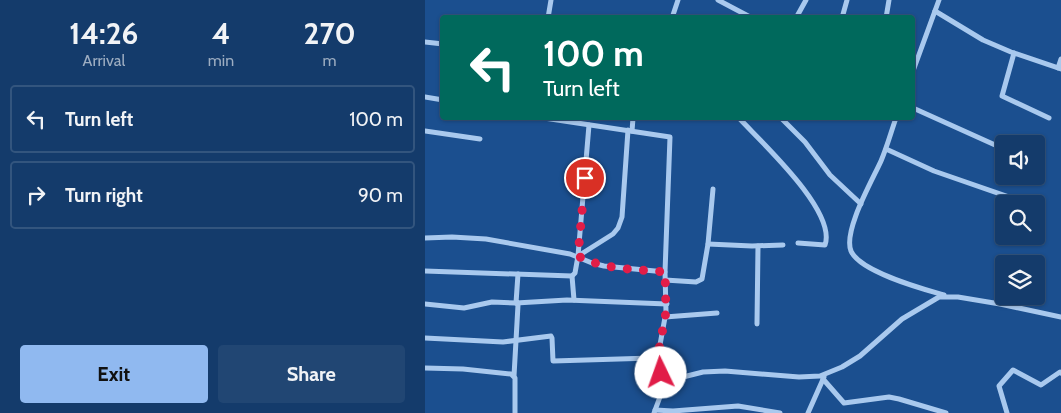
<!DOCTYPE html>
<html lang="en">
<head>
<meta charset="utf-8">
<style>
  :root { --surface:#143b6b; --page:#214673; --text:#f1f3f6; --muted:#9dadc1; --line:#33557e; --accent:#90b9f0 }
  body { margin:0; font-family:Cabin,sans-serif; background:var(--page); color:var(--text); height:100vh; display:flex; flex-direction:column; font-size:19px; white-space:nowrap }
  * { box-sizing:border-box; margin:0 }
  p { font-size:16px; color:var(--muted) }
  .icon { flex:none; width:28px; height:28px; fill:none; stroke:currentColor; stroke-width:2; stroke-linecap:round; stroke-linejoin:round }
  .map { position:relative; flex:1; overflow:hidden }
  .side { display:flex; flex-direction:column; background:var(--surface); width:425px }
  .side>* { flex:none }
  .guide { position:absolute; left:15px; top:15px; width:475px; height:105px; border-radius:5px; box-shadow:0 1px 4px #0004,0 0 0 1px var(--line); background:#00695c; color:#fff; overflow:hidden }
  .tools { position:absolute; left:570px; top:135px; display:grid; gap:10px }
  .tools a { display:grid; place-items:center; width:50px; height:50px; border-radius:5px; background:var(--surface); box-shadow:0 1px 4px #0004,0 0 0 1px var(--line); font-size:25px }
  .pin { position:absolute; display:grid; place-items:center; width:42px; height:42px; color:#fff; margin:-21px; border:2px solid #fff; border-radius:50%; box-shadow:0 1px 5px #0007 }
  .me { position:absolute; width:55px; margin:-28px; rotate:357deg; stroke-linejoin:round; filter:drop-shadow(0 0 4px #0008) }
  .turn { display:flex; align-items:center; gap:18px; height:105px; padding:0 20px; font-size:22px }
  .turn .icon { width:65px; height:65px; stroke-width:2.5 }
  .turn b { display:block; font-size:35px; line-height:42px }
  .eta { display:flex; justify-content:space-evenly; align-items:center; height:85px; text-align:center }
  .eta b { font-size:30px; font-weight:700; line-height:35px }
  .action { display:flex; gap:10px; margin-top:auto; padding:10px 20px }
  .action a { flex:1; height:58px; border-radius:5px; background:var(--accent); color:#111; font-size:20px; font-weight:700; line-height:58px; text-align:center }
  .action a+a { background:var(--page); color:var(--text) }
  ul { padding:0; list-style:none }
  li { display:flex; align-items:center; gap:15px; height:68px; margin:0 10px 8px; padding:0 10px; border:2px solid var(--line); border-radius:5px }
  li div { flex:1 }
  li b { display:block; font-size:19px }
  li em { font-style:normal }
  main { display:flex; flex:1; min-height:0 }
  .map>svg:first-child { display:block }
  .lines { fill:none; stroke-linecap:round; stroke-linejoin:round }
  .minor { stroke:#a9c9ee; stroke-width:5 }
  .route { stroke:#e11d48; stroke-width:9; stroke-dasharray:0 16.2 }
</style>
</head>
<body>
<main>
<section class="side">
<div class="eta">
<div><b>14:26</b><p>Arrival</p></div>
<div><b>4</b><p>min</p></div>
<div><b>270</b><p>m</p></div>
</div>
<ul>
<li><svg class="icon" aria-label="left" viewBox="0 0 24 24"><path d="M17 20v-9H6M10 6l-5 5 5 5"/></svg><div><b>Turn left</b></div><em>100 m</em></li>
<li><svg class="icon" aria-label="right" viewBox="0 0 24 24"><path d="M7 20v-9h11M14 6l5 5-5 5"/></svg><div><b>Turn right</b></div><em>90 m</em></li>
</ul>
<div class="action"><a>Exit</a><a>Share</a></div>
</section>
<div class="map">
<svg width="636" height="413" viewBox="0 0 636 413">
  <rect width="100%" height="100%" fill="#1b4f8f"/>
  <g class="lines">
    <!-- minor -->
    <g class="minor">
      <path d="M 293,0 L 327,18"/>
      <path d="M 510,11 L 558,40 L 586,52 L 636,69"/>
      <path d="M 123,18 L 126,0"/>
      <path d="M 247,18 L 253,0"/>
      <path d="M 371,18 L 381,0"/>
      <path d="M 417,18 L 422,0"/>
      <path d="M 461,18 L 464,0"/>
      <path d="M 0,42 L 18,44"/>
      <path d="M 589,53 L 577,96 L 624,118"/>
      <path d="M 633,68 L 636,59"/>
      <path d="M 488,71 L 514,0"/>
      <path d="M 0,97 L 18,100"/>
      <path d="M 488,108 L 579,149"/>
      <path d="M 119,118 L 245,137 L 240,272 L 241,312 L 232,361"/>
      <path d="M 314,118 C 336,142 412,211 400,245 L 373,243"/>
      <path d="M 356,118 L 380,142 L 405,175 L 436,204"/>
      <path d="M 471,118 C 466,132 462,147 456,161 C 447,181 418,231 426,251 C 435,272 498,289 519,295"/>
      <path d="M 0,131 L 55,139"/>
      <path d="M 207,131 L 208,118"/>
      <path d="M 461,149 L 509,171 L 604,204"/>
      <path d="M 611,164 L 615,165"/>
      <path d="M 0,238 L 27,237 L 61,239 L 145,254 L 167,263 L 179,266 L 240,272"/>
      <path d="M 283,244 L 327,246 L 358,245"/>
      <path d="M 153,256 L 188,234 L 193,228 L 197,217 L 203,130"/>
      <path d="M 0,271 L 147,276 L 150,273 L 153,256 L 164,125"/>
      <path d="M 93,274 L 91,303 L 142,300 L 242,304"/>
      <path d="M 147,276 L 149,300"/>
      <path d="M 240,280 L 271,282 L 277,279 L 283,244 L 288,189"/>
      <path d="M 0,304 L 39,308 L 67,302 L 91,303 L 93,305 L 89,376"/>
      <path d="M 240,317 L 292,313"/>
      <path d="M 332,324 L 333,246"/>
      <path d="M 0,338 L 78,342 L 126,336 L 127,338 L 128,361 L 227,358 L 232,361 L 239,386"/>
      <path d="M 0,368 L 38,369 L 86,374 L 90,378 L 90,413"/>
      <path d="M 398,379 L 419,403 L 464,397 L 474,399 L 521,413"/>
      <path d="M 230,410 L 248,411 L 313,406 L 355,413"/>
      <path d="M 229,413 L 239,386 L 250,379 L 278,372 L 300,371 L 374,377 L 395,376 L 417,367 L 435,356 L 477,319 L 514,297 L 533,297 L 575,304 L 636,317"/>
      <path d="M 383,413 L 399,377"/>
      <path d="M 582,413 L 574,386 L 588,370 L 616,385 L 635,372 L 636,373"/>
    </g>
  </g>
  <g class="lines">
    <!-- route -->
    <path class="route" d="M 160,178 L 153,256 C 179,270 211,269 240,272 L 241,312 L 232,360 L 236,373"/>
  </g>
</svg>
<div class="tools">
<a><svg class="icon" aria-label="sound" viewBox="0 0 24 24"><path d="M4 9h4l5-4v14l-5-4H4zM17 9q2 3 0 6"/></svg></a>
<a><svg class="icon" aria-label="search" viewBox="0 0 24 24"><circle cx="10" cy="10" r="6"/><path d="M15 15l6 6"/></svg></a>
<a><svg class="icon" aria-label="layers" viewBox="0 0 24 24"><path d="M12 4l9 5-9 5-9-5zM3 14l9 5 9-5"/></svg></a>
</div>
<div class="pin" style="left:160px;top:178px;background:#d93025"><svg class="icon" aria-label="arrive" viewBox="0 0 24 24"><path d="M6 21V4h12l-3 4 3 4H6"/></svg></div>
<svg class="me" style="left:236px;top:373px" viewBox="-20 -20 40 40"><circle r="19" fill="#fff"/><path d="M0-13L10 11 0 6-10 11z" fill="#e11d48"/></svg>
<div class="guide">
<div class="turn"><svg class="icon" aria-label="left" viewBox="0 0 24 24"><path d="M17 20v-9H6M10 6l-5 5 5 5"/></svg><div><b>100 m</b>Turn left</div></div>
</div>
</div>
</main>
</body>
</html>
